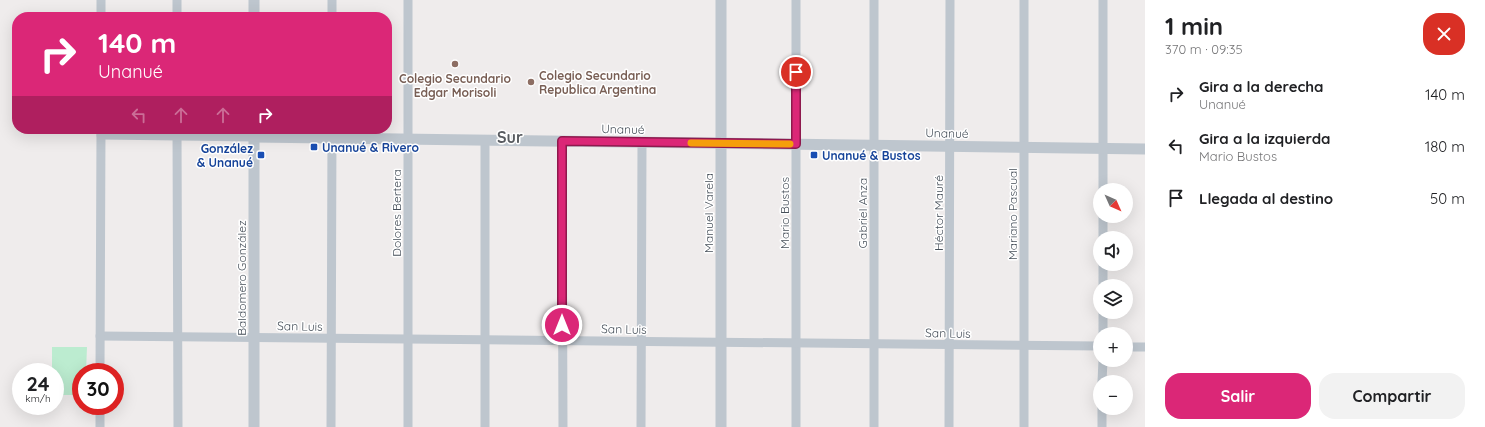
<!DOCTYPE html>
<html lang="es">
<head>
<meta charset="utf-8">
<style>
  :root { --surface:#fff; --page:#f2f2f2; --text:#202124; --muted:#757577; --accent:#db2777 }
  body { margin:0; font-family:Quicksand,sans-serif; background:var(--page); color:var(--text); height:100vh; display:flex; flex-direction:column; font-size:15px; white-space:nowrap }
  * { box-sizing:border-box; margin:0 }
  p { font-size:13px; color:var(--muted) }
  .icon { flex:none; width:22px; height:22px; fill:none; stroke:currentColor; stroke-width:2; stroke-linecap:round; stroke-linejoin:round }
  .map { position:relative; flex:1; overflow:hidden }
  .drawer { display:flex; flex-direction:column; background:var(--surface); width:340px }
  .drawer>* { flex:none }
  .guide { position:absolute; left:12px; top:12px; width:380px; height:122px; border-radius:16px; box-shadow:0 4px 16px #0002; background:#db2777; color:#fff; overflow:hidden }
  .needle { width:26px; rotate:135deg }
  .controls { position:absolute; left:1093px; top:183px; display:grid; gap:8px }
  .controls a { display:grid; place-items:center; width:40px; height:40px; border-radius:50%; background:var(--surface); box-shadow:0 4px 16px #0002; font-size:20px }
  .speed { position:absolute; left:12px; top:363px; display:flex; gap:8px; font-size:20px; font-weight:700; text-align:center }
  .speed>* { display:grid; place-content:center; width:52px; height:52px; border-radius:50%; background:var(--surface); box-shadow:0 4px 16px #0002; line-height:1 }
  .speed small { font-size:10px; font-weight:400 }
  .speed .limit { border:6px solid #d22; background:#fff; color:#111 }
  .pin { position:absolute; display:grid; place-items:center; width:34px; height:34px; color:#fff; margin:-17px; border:2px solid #fff; border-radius:50%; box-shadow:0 1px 4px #0007 }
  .me { position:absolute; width:44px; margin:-22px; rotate:0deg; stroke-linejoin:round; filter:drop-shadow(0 0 3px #0008) }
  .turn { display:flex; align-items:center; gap:14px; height:84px; padding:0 20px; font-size:18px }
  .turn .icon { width:52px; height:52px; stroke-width:2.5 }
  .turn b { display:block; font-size:28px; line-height:34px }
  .lanes { display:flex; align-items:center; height:38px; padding:0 20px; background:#0003; justify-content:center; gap:20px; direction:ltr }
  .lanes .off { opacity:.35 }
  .round { display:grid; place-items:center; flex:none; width:42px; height:42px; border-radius:16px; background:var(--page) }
  .summary { display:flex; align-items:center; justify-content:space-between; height:68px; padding:0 20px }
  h1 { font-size:24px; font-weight:700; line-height:30px }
  .action { display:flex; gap:8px; margin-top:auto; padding:8px 20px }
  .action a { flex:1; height:46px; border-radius:16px; background:var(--accent); color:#fff; font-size:16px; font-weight:700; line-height:46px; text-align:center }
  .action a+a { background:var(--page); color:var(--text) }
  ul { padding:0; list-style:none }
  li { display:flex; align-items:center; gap:12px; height:52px; padding:0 20px }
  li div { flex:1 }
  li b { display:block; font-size:15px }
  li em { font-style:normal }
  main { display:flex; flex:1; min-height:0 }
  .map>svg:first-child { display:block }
  .green { fill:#bcecd0 }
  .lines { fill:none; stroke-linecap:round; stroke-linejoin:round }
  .minor { stroke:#bec6ce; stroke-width:9 }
  .tertiary { stroke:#bec6ce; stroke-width:11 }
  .route-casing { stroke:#8e194d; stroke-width:10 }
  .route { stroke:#db2777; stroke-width:7 }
  .slow { stroke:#f59e0b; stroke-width:7 }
  .education-dot { fill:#8d6e63; stroke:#fff; stroke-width:1.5 }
  .transit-dot { fill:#1a4fb4; stroke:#fff; stroke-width:1.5 }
  .labels { text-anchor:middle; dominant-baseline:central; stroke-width:3; stroke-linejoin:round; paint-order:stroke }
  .education-label { font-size:12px; font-weight:bold; fill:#785e54; stroke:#fff; text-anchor:start }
  .street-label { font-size:12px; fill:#464f59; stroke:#fff }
  .transit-label { font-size:12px; font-weight:bold; fill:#164399; stroke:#fff; text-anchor:start }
  .district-label { font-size:16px; font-weight:bold; fill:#595c61; stroke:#fff }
</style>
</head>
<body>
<main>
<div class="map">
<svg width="1145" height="427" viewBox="0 0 1145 427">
  <rect width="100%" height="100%" fill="#efecec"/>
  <!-- green -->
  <path class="green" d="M 52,347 L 87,347 L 86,372 L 81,372 L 81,395 L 55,395 L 55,372 L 52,372 Z"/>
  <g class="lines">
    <!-- minor -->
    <g class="minor">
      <path d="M 177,0 L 177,17"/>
      <path d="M 796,0 L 796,427"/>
      <path d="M 1024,0 L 1024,427"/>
      <path d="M 101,17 L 101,0"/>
      <path d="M 332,17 L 332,0"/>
      <path d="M 177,129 L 178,427"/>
      <path d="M 101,135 L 254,137"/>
      <path d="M 562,141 L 563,427"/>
      <path d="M 1103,190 L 1103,0"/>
      <path d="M 1103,238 L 1103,216"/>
      <path d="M 1103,286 L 1103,264"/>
      <path d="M 1103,334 L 1103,312"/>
      <path d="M 100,336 L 1100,346"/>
      <path d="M 1126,347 L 1145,347"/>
      <path d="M 100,372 L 101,129"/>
      <path d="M 1102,382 L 1103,360"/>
      <path d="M 100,427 L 100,406"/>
      <path d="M 331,427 L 332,129"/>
      <path d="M 408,427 L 408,0"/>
      <path d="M 485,427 L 485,140"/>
      <path d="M 641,427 L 642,142"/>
      <path d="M 874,427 L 874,0"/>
      <path d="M 949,427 L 950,0"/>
      <path d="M 1102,427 L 1102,408"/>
    </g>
    <!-- tertiary -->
    <g class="tertiary">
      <path d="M 254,17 L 254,0"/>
      <path d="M 254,137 L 1145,149"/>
      <path d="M 254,427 L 254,129"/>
      <path d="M 721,427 L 721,0"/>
    </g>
  </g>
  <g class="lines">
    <defs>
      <path id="route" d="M 562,325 L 562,141 L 796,144 L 796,72"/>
    </defs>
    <!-- route casing -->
    <use href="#route" class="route-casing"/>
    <!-- route -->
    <use href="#route" class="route"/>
    <!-- slow -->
    <path class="slow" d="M 691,143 L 790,144"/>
  </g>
  <!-- markers -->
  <g class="education-dot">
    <circle cx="455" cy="64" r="4"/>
    <circle cx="531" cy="82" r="4"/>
  </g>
  <g class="transit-dot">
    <rect x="310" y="143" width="8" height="8" rx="2"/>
    <rect x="257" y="151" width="8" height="8" rx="2"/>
    <rect x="810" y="151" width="8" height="8" rx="2"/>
  </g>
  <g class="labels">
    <!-- education labels -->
    <g class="education-label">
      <text x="539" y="75">Colegio Secundario<tspan x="539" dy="14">Republica Argentina</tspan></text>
      <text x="455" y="78" text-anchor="middle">Colegio Secundario<tspan x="455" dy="14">Edgar Morisoli</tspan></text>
    </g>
    <!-- street labels -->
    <g class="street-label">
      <text transform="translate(623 129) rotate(1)">Unanué</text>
      <text transform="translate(947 133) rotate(1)">Unanué</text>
      <text transform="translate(396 213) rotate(-90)">Dolores Bertera</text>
      <text transform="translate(708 213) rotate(-90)">Manuel Varela</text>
      <text transform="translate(784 213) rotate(-90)">Mario Bustos</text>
      <text transform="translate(862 213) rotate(-90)">Gabriel Anza</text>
      <text transform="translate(938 213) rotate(-90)">Héctor Mauré</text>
      <text transform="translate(1012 214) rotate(-90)">Mariano Pascual</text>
      <text transform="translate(241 278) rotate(-90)">Baldomero González</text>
      <text transform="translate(300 326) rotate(1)">San Luis</text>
      <text transform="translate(624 329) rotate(1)">San Luis</text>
      <text transform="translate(948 333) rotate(1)">San Luis</text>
    </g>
    <!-- transit labels -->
    <g class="transit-label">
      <text x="322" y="147">Unanué &amp; Rivero</text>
      <text x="253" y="148" text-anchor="end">González<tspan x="253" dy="14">&amp; Unanué</tspan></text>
      <text x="822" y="155">Unanué &amp; Bustos</text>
    </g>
    <!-- district labels -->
    <g class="district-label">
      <text x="510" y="137">Sur</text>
    </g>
  </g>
</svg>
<div class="controls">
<a><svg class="needle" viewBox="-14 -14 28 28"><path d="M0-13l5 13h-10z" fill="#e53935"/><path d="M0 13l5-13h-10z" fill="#757577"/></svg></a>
<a><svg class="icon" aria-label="sound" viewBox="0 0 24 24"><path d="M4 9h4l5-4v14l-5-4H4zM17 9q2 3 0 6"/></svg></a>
<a><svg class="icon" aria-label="layers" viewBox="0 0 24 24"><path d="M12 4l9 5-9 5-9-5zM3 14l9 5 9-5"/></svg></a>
<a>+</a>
<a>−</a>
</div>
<div class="speed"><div>24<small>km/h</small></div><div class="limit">30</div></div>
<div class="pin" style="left:796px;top:72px;background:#d93025"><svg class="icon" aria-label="arrive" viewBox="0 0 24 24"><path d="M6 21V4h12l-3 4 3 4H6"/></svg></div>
<svg class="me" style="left:562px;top:325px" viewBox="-20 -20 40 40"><circle r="17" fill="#db2777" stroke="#fff" stroke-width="3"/><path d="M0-11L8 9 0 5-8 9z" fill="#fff"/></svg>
<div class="guide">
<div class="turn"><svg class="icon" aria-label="right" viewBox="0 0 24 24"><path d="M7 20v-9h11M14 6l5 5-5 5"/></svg><div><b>140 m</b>Unanué</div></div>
<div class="lanes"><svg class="icon off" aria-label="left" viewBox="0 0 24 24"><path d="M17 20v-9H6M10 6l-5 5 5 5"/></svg><svg class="icon off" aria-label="ahead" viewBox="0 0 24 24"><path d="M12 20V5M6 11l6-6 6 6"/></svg><svg class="icon off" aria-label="ahead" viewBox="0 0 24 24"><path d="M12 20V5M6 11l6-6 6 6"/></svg><svg class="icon" aria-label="right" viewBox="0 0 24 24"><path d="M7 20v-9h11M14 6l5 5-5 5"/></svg></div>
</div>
</div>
<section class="drawer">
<div class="summary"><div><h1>1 min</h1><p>370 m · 09:35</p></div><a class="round" style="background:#d93025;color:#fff"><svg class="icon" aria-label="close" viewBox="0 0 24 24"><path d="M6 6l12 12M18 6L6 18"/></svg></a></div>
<ul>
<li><svg class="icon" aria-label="right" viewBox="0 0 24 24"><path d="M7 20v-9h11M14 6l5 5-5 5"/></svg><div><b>Gira a la derecha</b><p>Unanué</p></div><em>140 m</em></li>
<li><svg class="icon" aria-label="left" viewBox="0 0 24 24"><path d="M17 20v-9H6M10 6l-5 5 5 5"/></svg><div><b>Gira a la izquierda</b><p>Mario Bustos</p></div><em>180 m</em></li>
<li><svg class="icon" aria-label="arrive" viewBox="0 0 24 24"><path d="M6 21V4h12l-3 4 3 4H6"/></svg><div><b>Llegada al destino</b></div><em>50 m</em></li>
</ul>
<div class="action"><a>Salir</a><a>Compartir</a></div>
</section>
</main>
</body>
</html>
